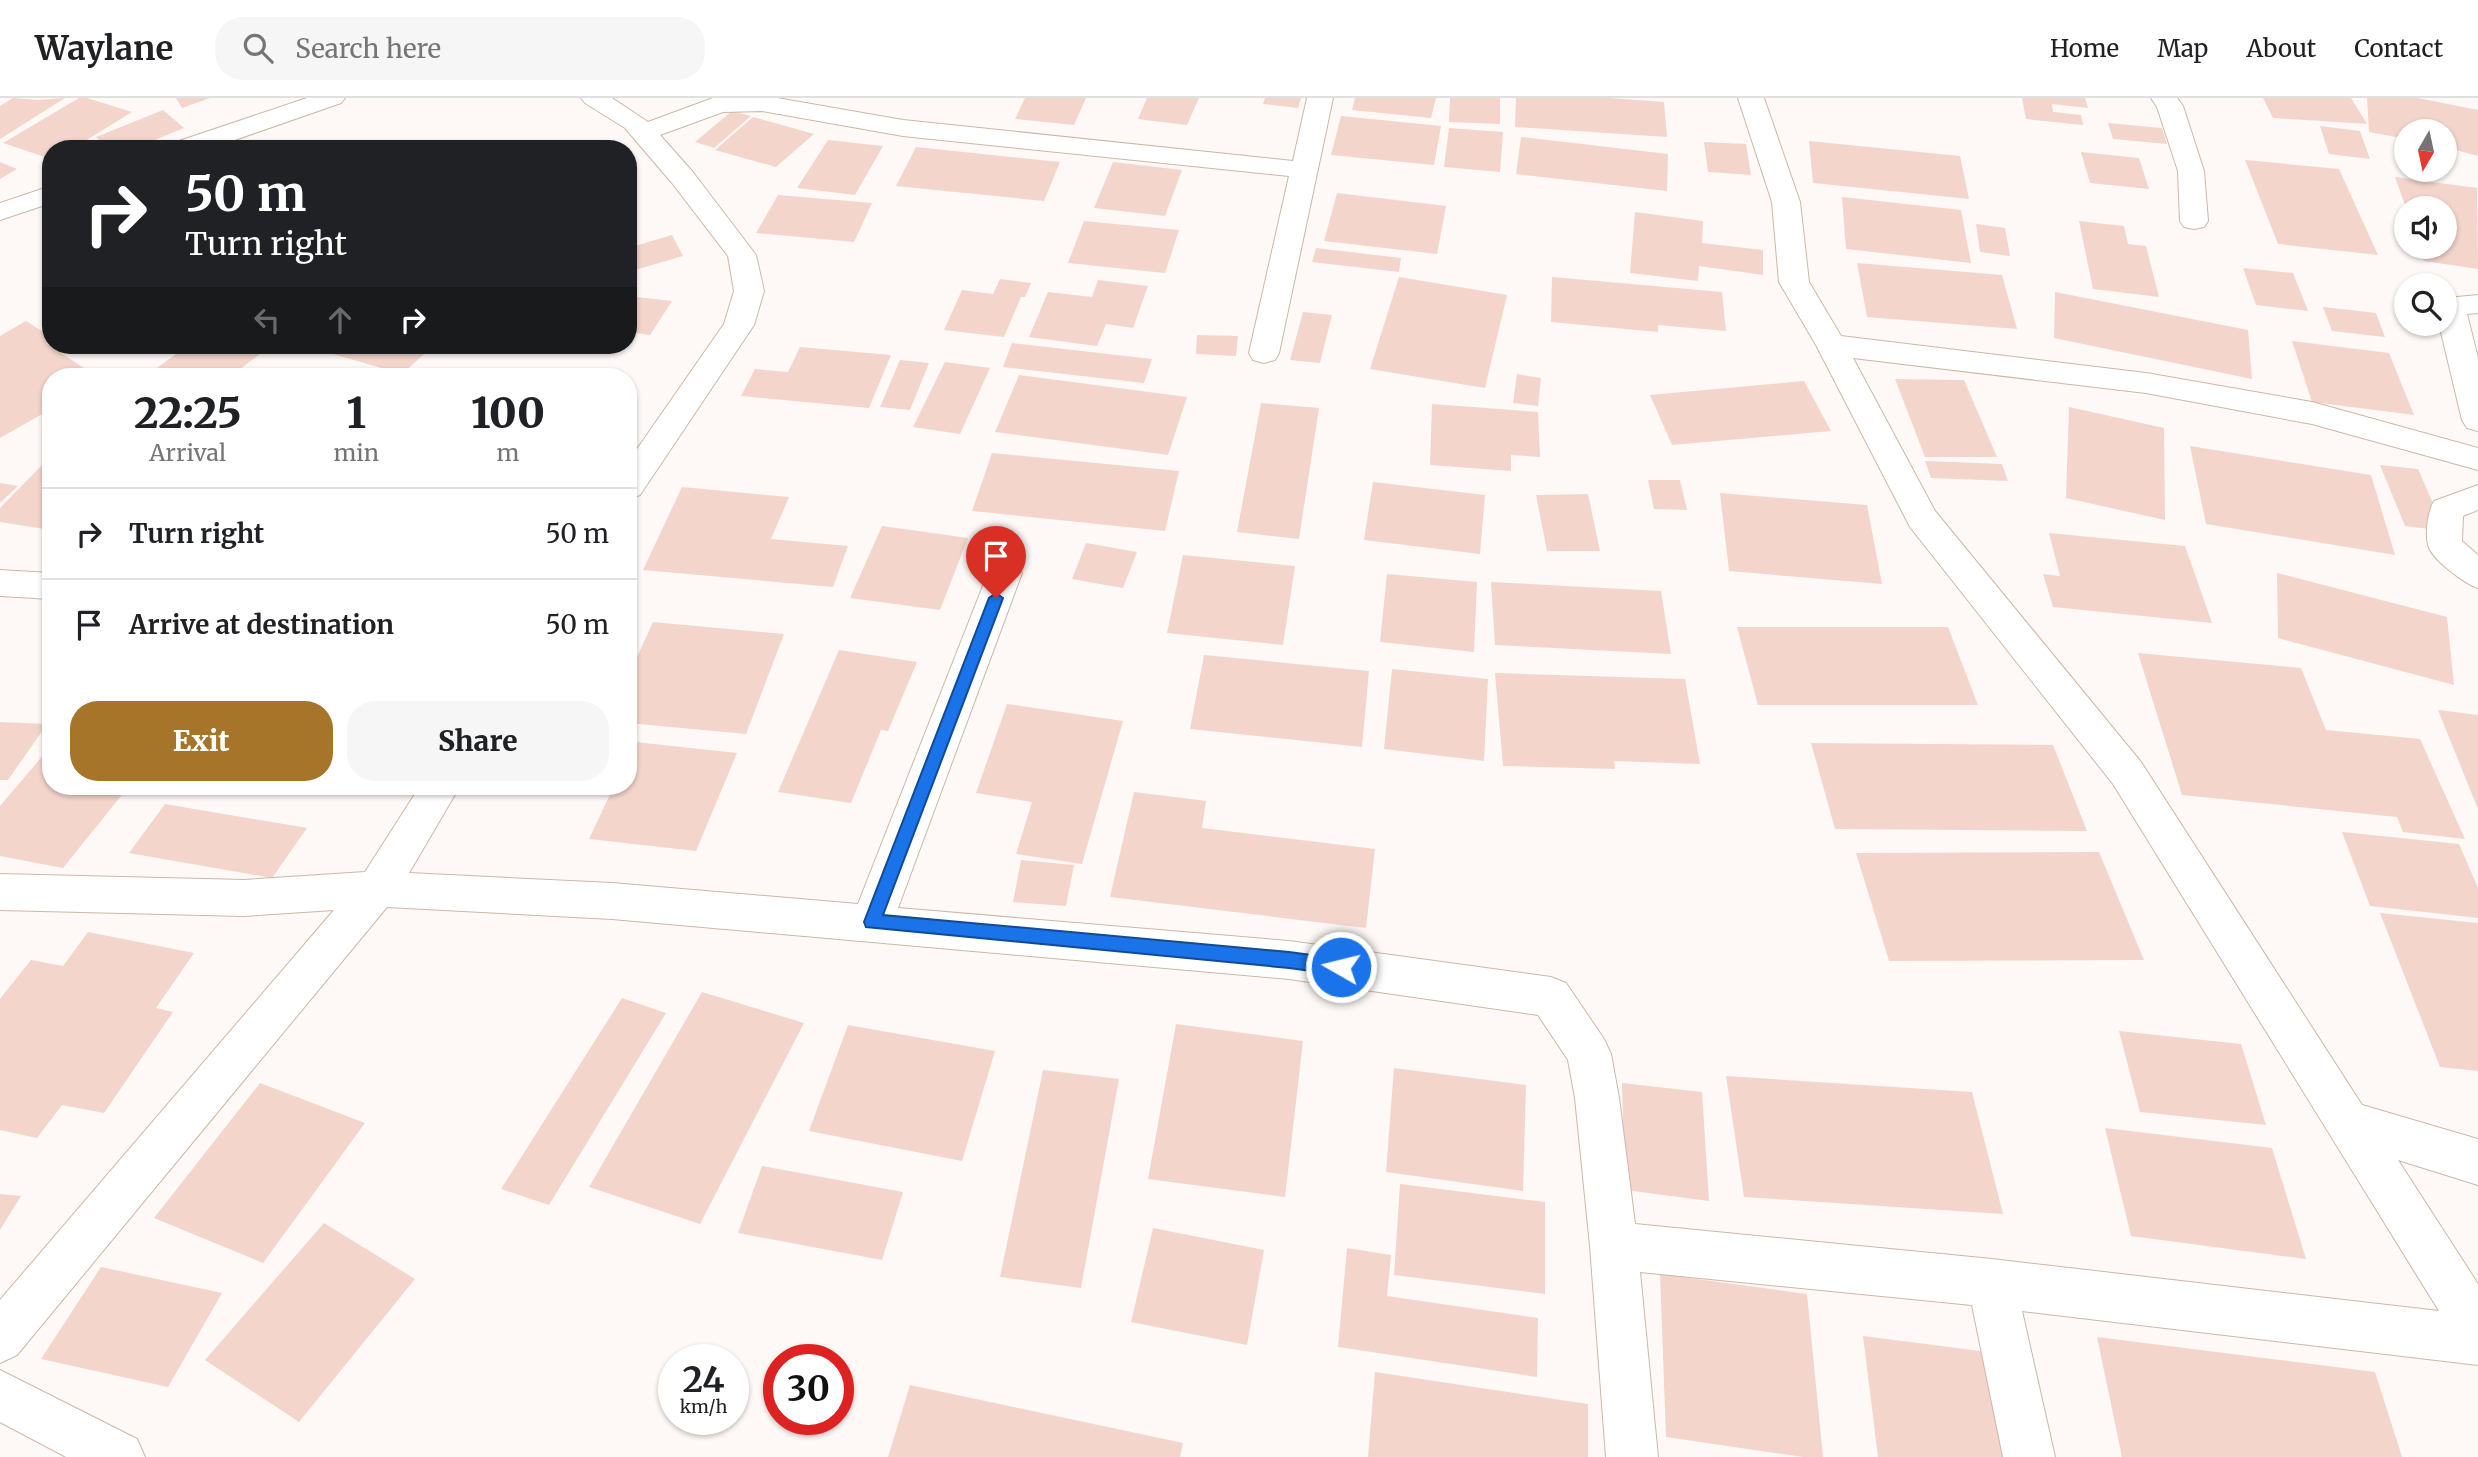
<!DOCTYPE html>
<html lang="en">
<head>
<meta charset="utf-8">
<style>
  :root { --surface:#fff; --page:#f6f6f6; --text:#202124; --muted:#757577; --line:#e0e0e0; --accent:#a6752a }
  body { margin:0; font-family:Merriweather,serif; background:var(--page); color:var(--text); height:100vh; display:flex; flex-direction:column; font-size:26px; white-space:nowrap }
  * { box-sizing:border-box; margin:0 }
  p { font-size:23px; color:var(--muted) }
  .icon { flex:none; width:38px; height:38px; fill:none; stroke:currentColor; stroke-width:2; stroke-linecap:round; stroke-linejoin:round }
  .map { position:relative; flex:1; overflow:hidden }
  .panel { position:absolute; left:42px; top:270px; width:595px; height:427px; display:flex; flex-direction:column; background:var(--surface); border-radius:28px; box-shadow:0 2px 5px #0004 }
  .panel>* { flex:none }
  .hud { position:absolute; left:42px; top:42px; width:595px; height:214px; border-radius:28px; box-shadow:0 2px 5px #0004; background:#202124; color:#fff; overflow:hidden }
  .needle { width:46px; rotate:189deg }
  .tools { position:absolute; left:2394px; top:21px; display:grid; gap:14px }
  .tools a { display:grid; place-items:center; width:63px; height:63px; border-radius:50%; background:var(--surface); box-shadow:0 2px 5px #0004; font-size:35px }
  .speed { position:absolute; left:658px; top:1246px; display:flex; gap:14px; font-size:35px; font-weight:700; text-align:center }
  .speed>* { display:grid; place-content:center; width:91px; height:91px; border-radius:50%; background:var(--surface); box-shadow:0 2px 5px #0004; line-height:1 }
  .speed small { font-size:18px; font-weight:400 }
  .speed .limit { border:10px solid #d22; background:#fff; color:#111 }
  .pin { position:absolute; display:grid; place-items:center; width:60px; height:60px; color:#fff; margin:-72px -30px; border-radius:50% 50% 50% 0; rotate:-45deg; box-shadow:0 0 7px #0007 }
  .pin .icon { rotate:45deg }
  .me { position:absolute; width:77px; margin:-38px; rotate:278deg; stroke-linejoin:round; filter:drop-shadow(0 0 5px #0008) }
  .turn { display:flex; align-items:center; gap:24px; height:147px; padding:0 28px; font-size:32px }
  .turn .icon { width:91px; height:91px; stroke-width:2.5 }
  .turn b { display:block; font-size:49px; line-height:60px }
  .lanes { display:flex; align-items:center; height:66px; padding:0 28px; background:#0003; justify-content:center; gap:35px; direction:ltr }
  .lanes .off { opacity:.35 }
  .eta { display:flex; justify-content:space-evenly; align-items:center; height:119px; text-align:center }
  .eta b { font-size:42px; font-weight:800; line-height:49px }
  .action { display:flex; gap:14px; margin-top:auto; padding:14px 28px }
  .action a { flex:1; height:80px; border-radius:28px; background:var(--accent); color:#fff; font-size:28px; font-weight:800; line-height:80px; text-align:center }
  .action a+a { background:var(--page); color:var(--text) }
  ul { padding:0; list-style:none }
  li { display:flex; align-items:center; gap:21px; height:91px; padding:0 28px; border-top:2px solid var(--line) }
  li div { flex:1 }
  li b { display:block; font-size:26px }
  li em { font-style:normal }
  header { display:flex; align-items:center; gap:42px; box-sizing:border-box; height:98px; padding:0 35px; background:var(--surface); border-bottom:2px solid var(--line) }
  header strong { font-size:33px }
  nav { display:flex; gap:38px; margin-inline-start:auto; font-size:24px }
  .search { width:490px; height:63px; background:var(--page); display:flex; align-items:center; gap:18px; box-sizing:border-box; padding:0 24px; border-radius:28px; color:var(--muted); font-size:26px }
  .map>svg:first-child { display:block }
  .building { fill:#f3d5cb }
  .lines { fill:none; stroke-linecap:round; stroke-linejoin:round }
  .minor-casing { stroke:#cdb7a5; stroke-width:2 }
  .minor { fill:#fff; fill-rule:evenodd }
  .route { fill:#1a73e8; stroke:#114b97; stroke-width:2 }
</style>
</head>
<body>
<header>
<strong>Waylane</strong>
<div class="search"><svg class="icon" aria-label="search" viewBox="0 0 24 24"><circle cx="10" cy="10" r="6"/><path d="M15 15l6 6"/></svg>Search here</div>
<nav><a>Home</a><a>Map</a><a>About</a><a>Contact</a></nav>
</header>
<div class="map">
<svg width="2478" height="1359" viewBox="0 0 2478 1359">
  <rect width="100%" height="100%" fill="#fef9f6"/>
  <!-- building -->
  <g class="building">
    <path d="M 13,0 L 37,2 L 65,0 L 0,41 L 0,8 Z"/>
    <path d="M 79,0 L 87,0 L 132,14 L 72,51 L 51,51 L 51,61 L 3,45 Z"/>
    <path d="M 176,0 L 210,0 L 182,10 Z"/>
    <path d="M 1025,0 L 1086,0 L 1074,27 L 1015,21 Z"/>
    <path d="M 1147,0 L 1199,0 L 1187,27 L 1138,21 Z"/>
    <path d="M 1265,0 L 1301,0 L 1298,10 L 1263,6 Z"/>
    <path d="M 1355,0 L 1436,0 L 1431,20 L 1352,12 Z"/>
    <path d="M 1450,0 L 1500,0 L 1500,26 L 1449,24 Z"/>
    <path d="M 1516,0 L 1610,0 L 1664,4 L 1667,39 L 1515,29 Z"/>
    <path d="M 2022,0 L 2085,0 L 2088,10 L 2052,6 L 2053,14 L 2081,17 L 2083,27 L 2026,21 Z"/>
    <path d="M 2263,0 L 2351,0 L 2367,26 L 2273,20 Z"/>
    <path d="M 2367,0 L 2418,0 L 2478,12 L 2478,58 L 2445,49 L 2445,33 L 2406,33 L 2406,41 L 2369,34 Z"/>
    <path d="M 163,12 L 184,30 L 133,51 L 109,51 L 96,39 Z"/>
    <path d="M 732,13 L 751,18 L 714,50 L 695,44 Z"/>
    <path d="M 1341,18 L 1441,28 L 1434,67 L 1331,57 Z"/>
    <path d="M 753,19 L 814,36 L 776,69 L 715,52 Z"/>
    <path d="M 2108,25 L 2162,30 L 2167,46 L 2113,41 Z"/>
    <path d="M 2320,28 L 2360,33 L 2370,61 L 2329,56 Z"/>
    <path d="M 1449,30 L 1503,34 L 1500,74 L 1444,69 Z"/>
    <path d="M 1521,39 L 1668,56 L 1667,93 L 1516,76 Z"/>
    <path d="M 600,42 L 616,51 L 585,51 Z"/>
    <path d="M 828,42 L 883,48 L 855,97 L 797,90 Z"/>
    <path d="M 1809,43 L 1960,58 L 1969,101 L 1813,85 Z"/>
    <path d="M 1704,44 L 1746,46 L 1751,77 L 1708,74 Z"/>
    <path d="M 916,49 L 1060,64 L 1044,103 L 896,88 Z"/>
    <path d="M 2081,54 L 2139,60 L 2149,91 L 2090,85 Z"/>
    <path d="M 2245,62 L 2339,71 L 2378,157 L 2278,146 Z"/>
    <path d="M 0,64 L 17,71 L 0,81 Z"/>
    <path d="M 1113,64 L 1182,72 L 1165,118 L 1094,110 Z"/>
    <path d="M 2395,79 L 2477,90 L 2478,171 L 2424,163 L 2419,149 L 2445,149 L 2445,110 L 2406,110 Z"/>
    <path d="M 1337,95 L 1446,108 L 1437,156 L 1324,143 Z"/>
    <path d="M 778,97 L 872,105 L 854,144 L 756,135 Z"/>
    <path d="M 1842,99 L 1961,112 L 1971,165 L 1846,151 Z"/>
    <path d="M 1635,114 L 1703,123 L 1702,145 L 1763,152 L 1763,177 L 1699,168 L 1698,183 L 1630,175 Z"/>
    <path d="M 1084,123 L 1179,132 L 1165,175 L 1068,165 Z"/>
    <path d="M 2079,123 L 2124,128 L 2128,146 L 2146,148 L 2159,199 L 2093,191 Z"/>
    <path d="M 1976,126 L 2005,130 L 2010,158 L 1980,154 Z"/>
    <path d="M 672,137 L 683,158 L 628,174 L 628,150 Z"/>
    <path d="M 1316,150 L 1401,160 L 1399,174 L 1312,164 Z"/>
    <path d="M 1857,165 L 2002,177 L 2017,231 L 1867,219 Z"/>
    <path d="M 2243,170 L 2293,175 L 2308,213 L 2256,207 Z"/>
    <path d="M 1399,179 L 1507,197 L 1485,290 L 1370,271 Z"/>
    <path d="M 1552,179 L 1722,194 L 1726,233 L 1658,227 L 1658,234 L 1551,224 Z"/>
    <path d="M 1000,181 L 1031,185 L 1025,199 L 1021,199 L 1004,239 L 944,232 L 962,192 L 993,196 Z"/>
    <path d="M 1098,182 L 1148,188 L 1133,230 L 1106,226 L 1097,248 L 1029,239 L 1048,194 L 1092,199 Z"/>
    <path d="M 2055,194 L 2248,232 L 2252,281 L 2054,240 Z"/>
    <path d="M 628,198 L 672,203 L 650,237 L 628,234 Z"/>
    <path d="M 2323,209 L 2376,215 L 2385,239 L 2332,233 Z"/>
    <path d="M 1303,214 L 1332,217 L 1320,265 L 1290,262 Z"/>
    <path d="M 26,223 L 51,239 L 46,245 L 96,278 L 51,278 L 51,311 L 0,340 L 0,238 Z"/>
    <path d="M 1197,237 L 1238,238 L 1236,258 L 1196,256 Z"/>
    <path d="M 2292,243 L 2389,255 L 2414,317 L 2312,304 Z"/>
    <path d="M 1012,245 L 1152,261 L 1144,285 L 1003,269 Z"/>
    <path d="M 114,247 L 143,247 L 128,256 Z"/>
    <path d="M 188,247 L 246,247 L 264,253 L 239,272 L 255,278 L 146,278 Z"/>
    <path d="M 302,247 L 434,247 L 402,276 Z"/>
    <path d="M 800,249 L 891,257 L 869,310 L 741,298 L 755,271 L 788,274 Z"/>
    <path d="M 900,262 L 929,265 L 910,312 L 880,309 Z"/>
    <path d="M 945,264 L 990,270 L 960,336 L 913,329 Z"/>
    <path d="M 1517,276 L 1541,280 L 1538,308 L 1513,305 Z"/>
    <path d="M 1019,277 L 1187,299 L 1168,357 L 995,334 Z"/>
    <path d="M 1895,281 L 1964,282 L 1997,359 L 1925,359 Z"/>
    <path d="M 1804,283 L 1831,333 L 1672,347 L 1650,297 Z"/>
    <path d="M 1261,305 L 1319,310 L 1299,441 L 1237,434 Z"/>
    <path d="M 1432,306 L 1538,314 L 1540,359 L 1511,357 L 1511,373 L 1430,367 Z"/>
    <path d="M 2069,309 L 2164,330 L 2165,422 L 2066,400 Z"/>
    <path d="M 2190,348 L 2371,377 L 2395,457 L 2206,426 Z"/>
    <path d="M 992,355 L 1179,373 L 1165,433 L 972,413 Z"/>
    <path d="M 51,358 L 51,432 L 0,424 L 0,410 Z"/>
    <path d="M 1925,363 L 2002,366 L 2008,383 L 1931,380 Z"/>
    <path d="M 2380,367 L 2418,371 L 2445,433 L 2405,428 Z"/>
    <path d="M 1648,382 L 1680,382 L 1687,412 L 1654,411 Z"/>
    <path d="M 1373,384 L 1485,397 L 1480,456 L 1364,442 Z"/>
    <path d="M 0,385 L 18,388 L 0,405 Z"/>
    <path d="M 682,389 L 789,399 L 771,441 L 848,448 L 833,489 L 643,472 Z"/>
    <path d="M 1720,395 L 1867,407 L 1882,486 L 1729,473 Z"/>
    <path d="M 1588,396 L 1600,453 L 1547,453 L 1536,397 Z"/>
    <path d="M 882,428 L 968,440 L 940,512 L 850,500 Z"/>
    <path d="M 2049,435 L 2185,448 L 2212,525 L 2053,509 L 2043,476 L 2060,478 Z"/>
    <path d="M 1086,445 L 1137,454 L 1123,490 L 1072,481 Z"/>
    <path d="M 1183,457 L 1295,468 L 1283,547 L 1167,535 Z"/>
    <path d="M 2277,475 L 2447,519 L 2454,587 L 2278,540 Z"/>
    <path d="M 1387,476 L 1477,484 L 1474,554 L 1380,544 Z"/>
    <path d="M 1491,484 L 1661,493 L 1671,556 L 1495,547 Z"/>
    <path d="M 653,524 L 784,536 L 746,636 L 628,625 L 628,570 L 632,570 Z"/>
    <path d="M 1737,529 L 1948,529 L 1978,607 L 1758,607 Z"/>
    <path d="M 839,552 L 917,564 L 888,633 L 881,632 L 851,705 L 778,694 Z"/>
    <path d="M 2138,555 L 2301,570 L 2326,632 L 2420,641 L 2465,741 L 2403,734 L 2397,719 L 2182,697 Z"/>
    <path d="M 1204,557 L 1369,573 L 1362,649 L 1190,631 Z"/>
    <path d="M 1392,571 L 1488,581 L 1484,663 L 1384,651 Z"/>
    <path d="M 1495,575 L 1685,581 L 1700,666 L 1614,663 L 1615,671 L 1503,668 Z"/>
    <path d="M 1007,606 L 1123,623 L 1082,766 L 1016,756 L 1032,704 L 976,695 Z"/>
    <path d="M 2438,612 L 2478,617 L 2478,711 Z"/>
    <path d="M 0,624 L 47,626 L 8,682 L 0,682 Z"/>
    <path d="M 635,644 L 737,655 L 696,753 L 589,741 L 614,688 L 628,688 L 628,658 Z"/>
    <path d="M 1811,645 L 2053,647 L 2087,733 L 1835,731 Z"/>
    <path d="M 51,648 L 51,688 L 129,688 L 63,770 L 0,758 L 0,708 Z"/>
    <path d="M 1134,694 L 1206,703 L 1202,730 L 1375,751 L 1366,830 L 1110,799 Z"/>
    <path d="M 165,706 L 307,730 L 272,780 L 129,755 Z"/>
    <path d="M 2342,734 L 2459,746 L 2478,790 L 2478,820 L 2370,808 Z"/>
    <path d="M 2099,754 L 2144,862 L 1889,863 L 1856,755 Z"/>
    <path d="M 1021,762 L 1074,767 L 1066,808 L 1013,804 Z"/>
    <path d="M 2380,815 L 2478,825 L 2478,973 L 2440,969 Z"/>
    <path d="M 88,834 L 194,855 L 156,910 L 173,914 L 104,1015 L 62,1007 L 37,1040 L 0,1032 L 0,901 L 31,862 L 63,868 Z"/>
    <path d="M 702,894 L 804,925 L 700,1126 L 589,1089 Z"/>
    <path d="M 622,900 L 666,915 L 549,1107 L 501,1091 Z"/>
    <path d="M 1176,926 L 1303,943 L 1285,1099 L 1148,1081 Z"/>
    <path d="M 848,927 L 995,953 L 962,1063 L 809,1033 Z"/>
    <path d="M 2119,933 L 2241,946 L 2266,1027 L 2140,1014 Z"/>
    <path d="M 1394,970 L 1526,987 L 1523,1093 L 1386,1074 Z"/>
    <path d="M 1043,972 L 1119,981 L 1081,1190 L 1000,1179 Z"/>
    <path d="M 1726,978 L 1972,994 L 2003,1116 L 1744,1099 Z"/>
    <path d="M 260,985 L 365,1025 L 263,1165 L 154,1120 Z"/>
    <path d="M 1622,985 L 1702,994 L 1709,1103 L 1625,1092 Z"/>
    <path d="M 2105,1030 L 2272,1050 L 2306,1161 L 2131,1138 Z"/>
    <path d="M 762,1068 L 903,1094 L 882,1162 L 738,1135 Z"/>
    <path d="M 1400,1086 L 1545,1104 L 1545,1196 L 1394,1177 Z"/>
    <path d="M 0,1096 L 21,1098 L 0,1132 Z"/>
    <path d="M 324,1125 L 415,1181 L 299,1324 L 205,1262 Z"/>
    <path d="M 1153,1130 L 1264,1152 L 1247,1247 L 1131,1224 Z"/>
    <path d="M 1347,1150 L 1391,1157 L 1387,1198 L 1538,1220 L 1537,1279 L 1338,1249 Z"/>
    <path d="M 101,1169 L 222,1195 L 168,1289 L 41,1261 Z"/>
    <path d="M 1660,1176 L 1807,1196 L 1823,1359 L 1803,1359 L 1666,1339 Z"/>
    <path d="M 1863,1238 L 1988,1254 L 2006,1359 L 1878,1359 Z"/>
    <path d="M 2097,1239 L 2375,1274 L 2402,1359 L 2122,1359 Z"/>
    <path d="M 1375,1274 L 1588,1306 L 1588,1359 L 1368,1359 Z"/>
    <path d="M 910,1287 L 1183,1345 L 1180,1359 L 888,1359 Z"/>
  </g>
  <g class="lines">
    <defs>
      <g id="minor">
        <path d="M 307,0 L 345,0 L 341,5 L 209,51 L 169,51 L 173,45 Z"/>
        <path d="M 581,0 L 612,0 L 648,24 L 713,0 L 777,0 L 903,22 L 1293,63 L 1307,0 L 1333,0 L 1279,255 L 1275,262 L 1264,265 L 1253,262 L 1249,255 L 1289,78 L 903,38 L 762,13 L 723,14 L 660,37 L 692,73 L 756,157 L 764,193 L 754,227 L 640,397 L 628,401 L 628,364 L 724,226 L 734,193 L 728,158 L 672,85 L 625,30 L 585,5 Z"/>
        <path d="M 1738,0 L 1764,0 L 1800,104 L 1809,184 L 1841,238 L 2146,275 L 2312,304 L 2478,350 L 2478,372 L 2312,326 L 2146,295 L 1853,260 L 1935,413 L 2141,664 L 2362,1007 L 2478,1041 L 2478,1087 L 2398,1062 L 2478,1186 L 2478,1267 L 2022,1213 L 2055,1359 L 2003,1359 L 1972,1207 L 1640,1174 L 1658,1359 L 1606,1359 L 1590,1148 L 1575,1000 L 1568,962 L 1538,917 L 1289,881 L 612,821 L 387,809 L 17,1257 L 0,1265 L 0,1202 L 334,812 L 244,818 L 0,812 L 0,776 L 244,782 L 365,774 L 420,688 L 460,688 L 409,775 L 612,785 L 858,806 L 988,475 L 993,466 L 1005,462 L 1017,466 L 1022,475 L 898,810 L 1289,843 L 1551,879 L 1566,885 L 1604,941 L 1611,956 L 1619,1000 L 1635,1126 L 1992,1161 L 2439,1213 L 2113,686 L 1910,429 L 1816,247 L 1779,184 L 1772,104 Z"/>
        <path d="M 2151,0 L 2177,0 L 2183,8 L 2204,73 L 2208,123 L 2204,129 L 2194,131 L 2184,129 L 2180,123 L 2178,73 L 2157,9 Z"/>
        <path d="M 51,88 L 51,105 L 0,122 L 0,105 Z"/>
        <path d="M 2478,197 L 2478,215 L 2467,216 L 2478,260 L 2478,333 L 2467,330 L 2462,322 L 2439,226 L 2445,226 L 2447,200 Z"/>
        <path d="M 2478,387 L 2478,412 L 2463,418 L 2462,443 L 2478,457 L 2478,490 C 2465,486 2431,461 2428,447 C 2425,434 2428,413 2434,403 Z"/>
        <path d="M 0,472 L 51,475 L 51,501 L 0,498 Z"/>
        <path d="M 0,1272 L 137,1341 L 145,1359 L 66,1359 L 0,1324 Z"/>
      </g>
    </defs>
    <!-- minor casing -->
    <use href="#minor" class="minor-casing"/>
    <!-- minor -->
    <use href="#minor" class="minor"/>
  </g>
  <!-- route -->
  <path class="route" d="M 996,495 L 1003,500 L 883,817 L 1289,854 L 1341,861 L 1347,863 L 1350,869 L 1347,875 L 1341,877 L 1289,870 L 866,829 L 864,824 L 989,500 Z"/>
</svg>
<div class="tools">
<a><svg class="needle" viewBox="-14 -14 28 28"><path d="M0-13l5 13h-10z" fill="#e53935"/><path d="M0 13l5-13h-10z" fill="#757577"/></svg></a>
<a><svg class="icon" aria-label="sound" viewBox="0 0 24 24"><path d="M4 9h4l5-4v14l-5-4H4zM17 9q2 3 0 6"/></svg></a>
<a><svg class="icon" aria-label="search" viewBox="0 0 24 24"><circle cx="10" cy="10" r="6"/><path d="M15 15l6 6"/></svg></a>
</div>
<div class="speed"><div>24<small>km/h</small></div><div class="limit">30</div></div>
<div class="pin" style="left:996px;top:500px;background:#d93025"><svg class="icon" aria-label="arrive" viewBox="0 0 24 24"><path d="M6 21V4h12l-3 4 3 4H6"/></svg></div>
<svg class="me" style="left:1341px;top:869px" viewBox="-20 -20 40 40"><circle r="17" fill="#1a73e8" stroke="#fff" stroke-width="3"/><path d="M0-11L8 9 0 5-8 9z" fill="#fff"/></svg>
<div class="hud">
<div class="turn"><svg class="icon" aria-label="right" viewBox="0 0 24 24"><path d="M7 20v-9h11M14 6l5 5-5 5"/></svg><div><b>50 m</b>Turn right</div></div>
<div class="lanes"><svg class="icon off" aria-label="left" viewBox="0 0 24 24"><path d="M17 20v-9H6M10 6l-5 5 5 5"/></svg><svg class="icon off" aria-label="ahead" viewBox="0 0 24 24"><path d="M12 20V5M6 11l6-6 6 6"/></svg><svg class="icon" aria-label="right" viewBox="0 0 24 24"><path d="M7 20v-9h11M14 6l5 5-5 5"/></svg></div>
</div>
<section class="panel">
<div class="eta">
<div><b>22:25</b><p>Arrival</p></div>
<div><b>1</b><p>min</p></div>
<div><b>100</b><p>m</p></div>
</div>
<ul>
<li><svg class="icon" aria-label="right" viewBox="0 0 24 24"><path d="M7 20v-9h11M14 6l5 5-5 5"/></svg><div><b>Turn right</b></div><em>50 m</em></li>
<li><svg class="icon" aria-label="arrive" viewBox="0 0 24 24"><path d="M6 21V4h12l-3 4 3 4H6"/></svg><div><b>Arrive at destination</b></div><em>50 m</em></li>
</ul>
<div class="action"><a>Exit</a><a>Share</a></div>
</section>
</div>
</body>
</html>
